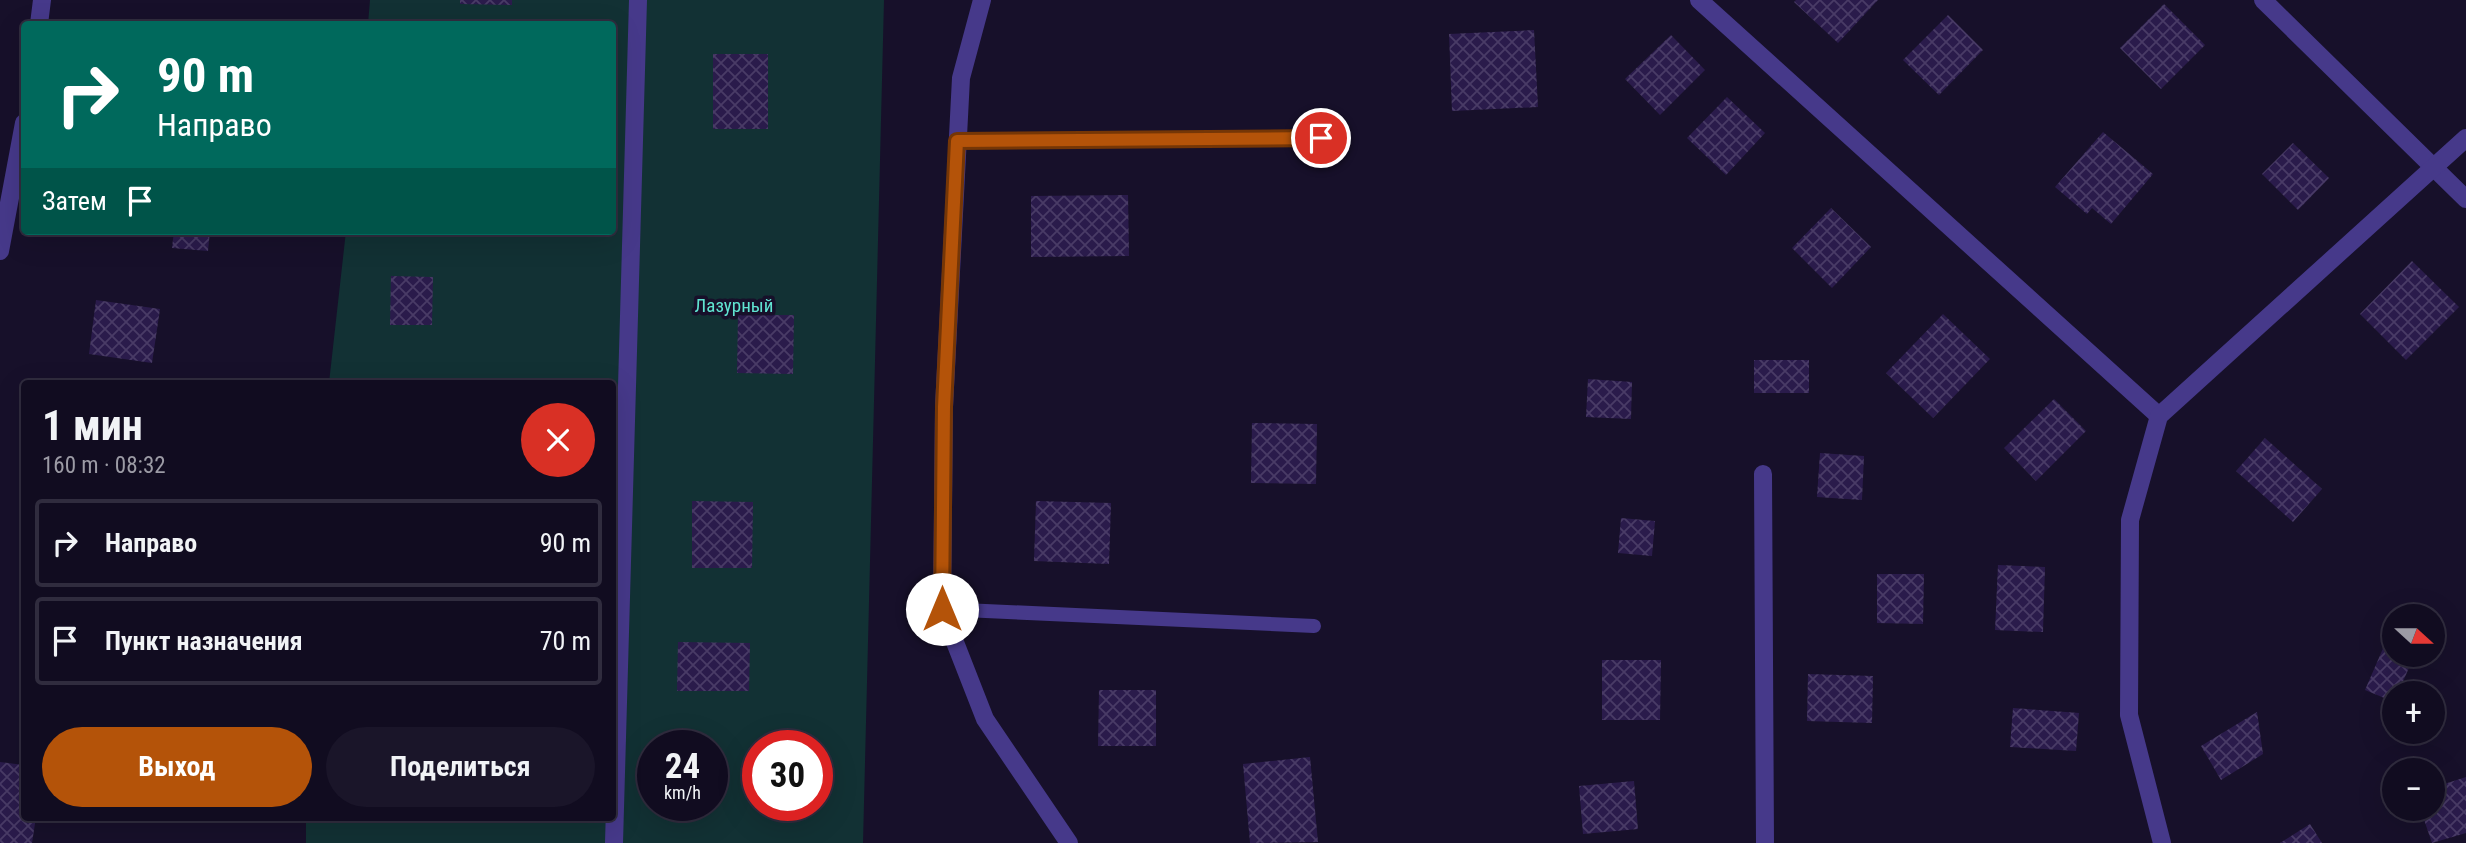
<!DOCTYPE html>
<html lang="ru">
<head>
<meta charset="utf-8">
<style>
  :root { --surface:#110c20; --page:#1a1529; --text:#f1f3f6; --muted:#9c9ba5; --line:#302c3e; --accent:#b45309 }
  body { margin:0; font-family:"Roboto Condensed",sans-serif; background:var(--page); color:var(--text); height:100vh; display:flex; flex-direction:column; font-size:26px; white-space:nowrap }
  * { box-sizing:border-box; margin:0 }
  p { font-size:23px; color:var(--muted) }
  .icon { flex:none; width:38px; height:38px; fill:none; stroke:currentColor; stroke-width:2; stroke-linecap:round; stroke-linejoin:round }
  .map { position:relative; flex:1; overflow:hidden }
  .drawer { position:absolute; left:21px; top:380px; width:595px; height:441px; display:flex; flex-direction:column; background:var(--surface); border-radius:7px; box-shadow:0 7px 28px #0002,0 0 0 2px var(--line) }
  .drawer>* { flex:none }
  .banner { position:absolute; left:21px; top:21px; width:595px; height:214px; border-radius:7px; box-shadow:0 7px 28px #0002,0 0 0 2px var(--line); background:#00695c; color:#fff; overflow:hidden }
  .needle { width:46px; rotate:111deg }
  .buttons { position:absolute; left:2382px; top:604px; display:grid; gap:14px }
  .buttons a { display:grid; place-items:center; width:63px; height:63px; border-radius:50%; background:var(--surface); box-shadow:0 7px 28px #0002,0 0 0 2px var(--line); font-size:35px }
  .speed { position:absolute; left:637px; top:730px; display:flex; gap:14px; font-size:35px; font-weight:700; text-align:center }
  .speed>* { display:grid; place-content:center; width:91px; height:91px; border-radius:50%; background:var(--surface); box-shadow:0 7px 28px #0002,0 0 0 2px var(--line); line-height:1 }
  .speed small { font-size:18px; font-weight:400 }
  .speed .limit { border:10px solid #d22; background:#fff; color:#111 }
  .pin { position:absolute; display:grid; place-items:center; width:60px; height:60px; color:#fff; margin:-30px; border:4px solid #fff; border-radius:50%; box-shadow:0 2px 7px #0007 }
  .me { position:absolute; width:77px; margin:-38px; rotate:0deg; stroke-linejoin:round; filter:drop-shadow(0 0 5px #0008) }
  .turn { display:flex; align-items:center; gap:24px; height:147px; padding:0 21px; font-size:32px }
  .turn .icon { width:91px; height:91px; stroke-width:2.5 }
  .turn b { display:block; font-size:49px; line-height:60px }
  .then { display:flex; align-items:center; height:66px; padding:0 21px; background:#0003; gap:14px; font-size:26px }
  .round { display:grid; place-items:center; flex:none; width:74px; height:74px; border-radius:37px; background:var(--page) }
  .head { display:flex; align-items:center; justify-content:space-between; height:119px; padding:0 21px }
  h1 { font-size:42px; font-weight:700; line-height:52px }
  .cta { display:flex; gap:14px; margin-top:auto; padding:14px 21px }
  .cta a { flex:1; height:80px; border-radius:42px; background:var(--accent); color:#fff; font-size:28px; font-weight:700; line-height:80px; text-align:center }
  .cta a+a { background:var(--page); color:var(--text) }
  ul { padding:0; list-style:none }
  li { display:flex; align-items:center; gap:21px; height:88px; margin:0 14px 10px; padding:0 7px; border:4px solid var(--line); border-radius:7px }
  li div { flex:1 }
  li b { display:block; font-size:26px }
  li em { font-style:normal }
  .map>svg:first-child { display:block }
  .green { fill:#123134; fill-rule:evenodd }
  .building { fill:url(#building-cross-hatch) }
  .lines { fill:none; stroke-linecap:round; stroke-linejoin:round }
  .service { stroke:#46398a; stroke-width:14 }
  .minor { stroke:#46398a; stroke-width:18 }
  .route-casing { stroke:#753606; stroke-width:18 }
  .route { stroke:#b45309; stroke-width:12 }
  .labels { text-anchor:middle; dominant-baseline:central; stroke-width:7; stroke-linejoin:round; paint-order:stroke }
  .park-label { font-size:19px; fill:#60e4d1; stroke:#17102a }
</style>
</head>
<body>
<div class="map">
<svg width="2466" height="843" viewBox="0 0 2466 843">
  <defs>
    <pattern id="building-cross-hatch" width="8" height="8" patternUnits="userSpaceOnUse" patternTransform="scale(1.75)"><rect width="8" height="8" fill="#2a1b4b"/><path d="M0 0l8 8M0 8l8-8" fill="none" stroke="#493b66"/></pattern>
  </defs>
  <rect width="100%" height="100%" fill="#17102a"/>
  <!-- green -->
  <path class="green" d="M 370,0 L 884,0 L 863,843 L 306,843 L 306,817 L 612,817 L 612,383 L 329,383 L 346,231 L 612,231 L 612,24 L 368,24 ZM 653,746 L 712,746 L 712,805 L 653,805 ZM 758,746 L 817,746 L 817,805 L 758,805 Z"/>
  <!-- building -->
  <g class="building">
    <path d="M 460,0 L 512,0 L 512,5 L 460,4 Z"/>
    <path d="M 1796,0 L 1878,0 L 1838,43 L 1794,2 Z"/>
    <path d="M 2164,4 L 2205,45 L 2161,89 L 2120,48 Z"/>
    <path d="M 1948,15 L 1983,50 L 1939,95 L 1903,60 Z"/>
    <path d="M 1534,30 L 1538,107 L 1452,111 L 1449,34 Z"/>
    <path d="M 1671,35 L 1705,70 L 1660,115 L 1625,79 Z"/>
    <rect x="713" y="54" width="55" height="75"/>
    <path d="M 1727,97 L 1765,133 L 1726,175 L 1687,138 Z"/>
    <path d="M 2103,132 L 2153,174 L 2111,224 L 2092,208 L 2087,214 L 2055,187 Z"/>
    <path d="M 2293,143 L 2329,178 L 2298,210 L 2262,174 Z"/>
    <path d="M 1128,195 L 1129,256 L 1031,257 L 1031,196 Z"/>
    <path d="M 1831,208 L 1871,247 L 1832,288 L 1792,248 Z"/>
    <path d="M 174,231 L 210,231 L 208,251 L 172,248 Z"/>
    <path d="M 2412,261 L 2459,307 L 2406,360 L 2360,314 Z"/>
    <path d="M 391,276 L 433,277 L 432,325 L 390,325 Z"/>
    <path d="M 96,300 L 160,309 L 152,363 L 89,354 Z"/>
    <path d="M 1943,314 L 1990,359 L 1933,418 L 1886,373 Z"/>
    <path d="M 738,315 L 794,315 L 793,374 L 737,373 Z"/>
    <rect x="1754" y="360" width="55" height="33"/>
    <path d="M 1588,379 L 1632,382 L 1631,419 L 1586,417 Z"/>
    <path d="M 2054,399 L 2086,431 L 2036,481 L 2004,448 Z"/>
    <path d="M 1252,423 L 1317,424 L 1316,484 L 1251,483 Z"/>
    <path d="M 2265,438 L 2322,489 L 2293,522 L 2236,471 Z"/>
    <path d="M 1820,453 L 1864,456 L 1862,500 L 1817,497 Z"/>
    <path d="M 692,501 L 753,502 L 752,568 L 692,568 Z"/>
    <path d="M 1036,501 L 1111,503 L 1109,564 L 1034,561 Z"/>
    <path d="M 1621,518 L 1655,521 L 1652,556 L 1618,553 Z"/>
    <path d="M 1998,565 L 2045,567 L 2043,632 L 1995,630 Z"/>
    <path d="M 1877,574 L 1924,574 L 1923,624 L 1877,623 Z"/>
    <path d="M 2394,623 L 2394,654 L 2415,654 L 2398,693 L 2394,693 L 2394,702 L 2365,690 Z"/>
    <path d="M 678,642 L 750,643 L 749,691 L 677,691 Z"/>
    <path d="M 1602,660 L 1661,660 L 1660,720 L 1602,720 Z"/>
    <path d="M 1808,674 L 1873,676 L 1872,723 L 1807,721 Z"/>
    <path d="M 1099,690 L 1156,690 L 1156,746 L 1098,746 Z"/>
    <path d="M 2013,708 L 2079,713 L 2076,751 L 2010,747 Z"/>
    <path d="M 2257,712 L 2263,754 L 2221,780 L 2201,746 Z"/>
    <path d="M 1310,757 L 1318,842 L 1250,843 L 1243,764 Z"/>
    <path d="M 0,762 L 24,765 L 24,817 L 36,817 L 32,843 L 0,843 Z"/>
    <path d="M 2466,777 L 2466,833 L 2432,843 L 2420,808 L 2432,808 L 2432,788 Z"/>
    <path d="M 1634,781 L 1638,829 L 1583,834 L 1579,786 Z"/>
    <path d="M 2310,824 L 2322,843 L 2280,843 Z"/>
  </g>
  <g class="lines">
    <!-- service -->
    <g class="service">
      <path d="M 957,141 L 1321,138"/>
      <path d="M 942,609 L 1314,626"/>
    </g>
    <!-- minor -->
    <g class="minor">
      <path d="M 982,0 L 961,78 L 944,407 L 942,609 L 985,719 L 1069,843"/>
      <path d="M 1699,0 L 2159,416"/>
      <path d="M 2263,0 L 2466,199"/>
      <path d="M 39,24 L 42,0"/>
      <path d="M 0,251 L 24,123"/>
      <path d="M 1763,474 L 1765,843"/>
      <path d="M 614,843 L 638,0"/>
      <path d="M 2162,843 L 2129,715 L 2130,520 L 2159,416 L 2466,138"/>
    </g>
  </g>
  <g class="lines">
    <defs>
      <path id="route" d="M 942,609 L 944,407 L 957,141 L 1321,138"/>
    </defs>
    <!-- route casing -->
    <use href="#route" class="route-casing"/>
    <!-- route -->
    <use href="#route" class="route"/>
  </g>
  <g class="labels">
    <!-- park labels -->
    <g class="park-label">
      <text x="734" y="305">Лазурный</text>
    </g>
  </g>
</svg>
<div class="buttons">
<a><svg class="needle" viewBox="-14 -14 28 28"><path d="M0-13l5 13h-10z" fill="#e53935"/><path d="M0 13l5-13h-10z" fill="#9c9ba5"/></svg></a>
<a>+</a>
<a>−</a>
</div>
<div class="speed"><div>24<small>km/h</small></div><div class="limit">30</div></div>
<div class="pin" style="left:1321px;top:138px;background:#d93025"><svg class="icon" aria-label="arrive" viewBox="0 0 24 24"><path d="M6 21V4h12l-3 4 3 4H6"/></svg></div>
<svg class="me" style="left:942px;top:609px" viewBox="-20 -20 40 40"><circle r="19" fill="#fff"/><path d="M0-13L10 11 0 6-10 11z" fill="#b45309"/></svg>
<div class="banner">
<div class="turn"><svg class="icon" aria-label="right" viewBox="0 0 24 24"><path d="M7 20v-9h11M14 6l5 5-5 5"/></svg><div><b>90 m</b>Направо</div></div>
<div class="then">Затем<svg class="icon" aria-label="arrive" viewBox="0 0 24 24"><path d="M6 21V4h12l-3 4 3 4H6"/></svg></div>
</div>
<section class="drawer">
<div class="head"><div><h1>1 мин</h1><p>160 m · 08:32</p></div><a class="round" style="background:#d93025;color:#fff"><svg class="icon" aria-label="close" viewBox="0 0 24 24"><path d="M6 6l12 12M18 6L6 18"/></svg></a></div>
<ul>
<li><svg class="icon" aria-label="right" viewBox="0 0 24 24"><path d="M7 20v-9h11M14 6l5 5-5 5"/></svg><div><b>Направо</b></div><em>90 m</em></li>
<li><svg class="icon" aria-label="arrive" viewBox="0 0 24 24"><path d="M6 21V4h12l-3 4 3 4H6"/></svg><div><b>Пункт назначения</b></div><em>70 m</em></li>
</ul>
<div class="cta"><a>Выход</a><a>Поделиться</a></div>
</section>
</div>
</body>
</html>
